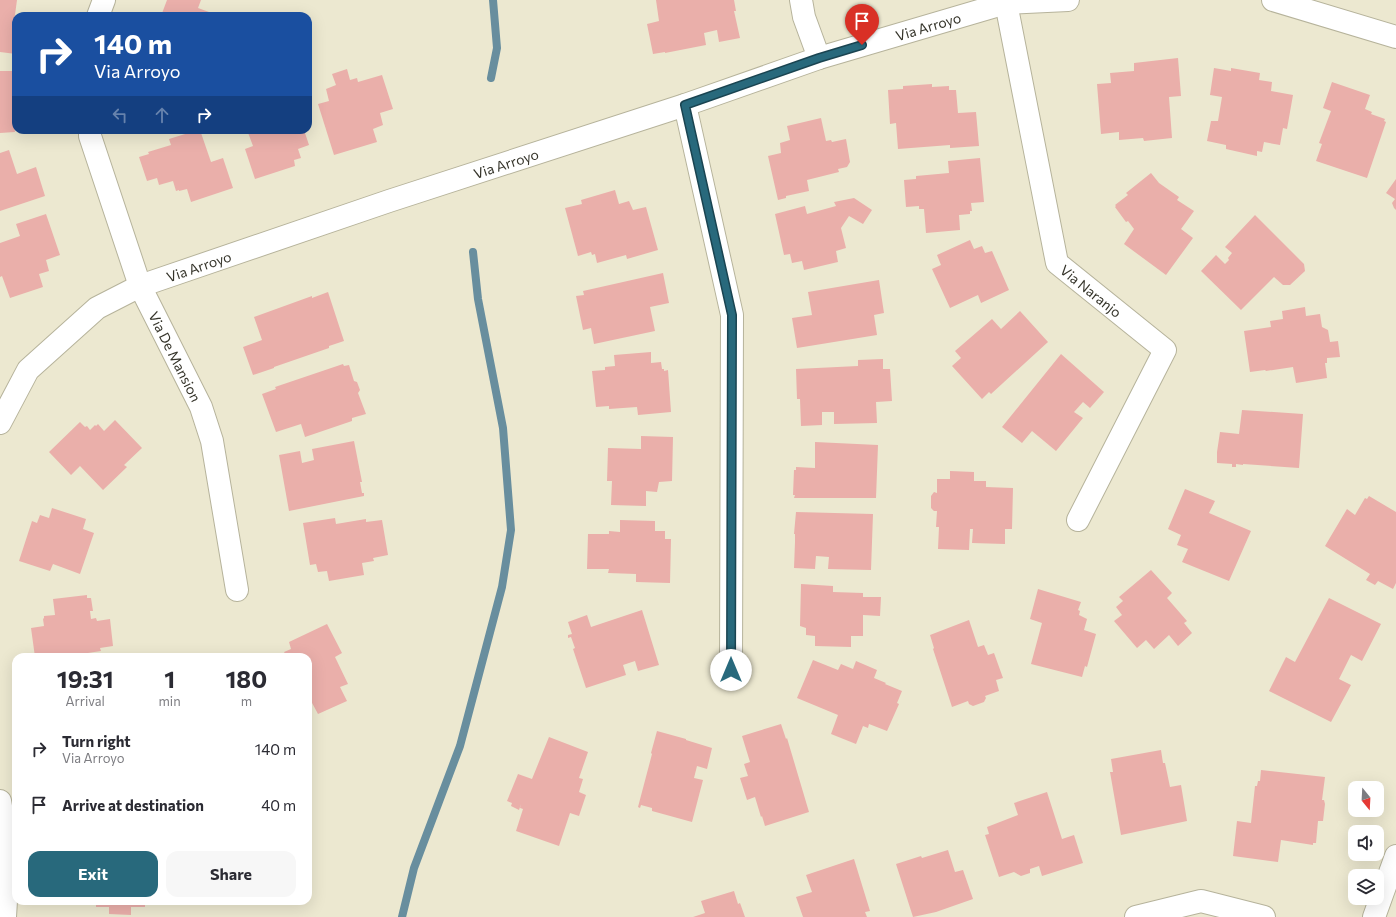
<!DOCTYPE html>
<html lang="en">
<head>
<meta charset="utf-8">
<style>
  :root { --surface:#fff; --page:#f7f7f7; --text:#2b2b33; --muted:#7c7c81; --accent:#28697c }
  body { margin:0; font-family:Commissioner,sans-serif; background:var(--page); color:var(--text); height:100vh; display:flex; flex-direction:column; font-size:15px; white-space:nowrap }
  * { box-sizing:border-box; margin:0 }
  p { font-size:13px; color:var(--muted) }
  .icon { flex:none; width:22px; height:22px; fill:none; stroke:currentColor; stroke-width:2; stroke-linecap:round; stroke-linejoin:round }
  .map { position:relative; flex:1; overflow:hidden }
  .side { position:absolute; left:12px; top:653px; width:300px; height:252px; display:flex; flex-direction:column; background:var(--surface); border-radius:12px; box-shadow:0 4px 16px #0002 }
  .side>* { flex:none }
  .hud { position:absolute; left:12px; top:12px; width:300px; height:122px; border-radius:12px; box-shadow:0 4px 16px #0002; background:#1a4fa0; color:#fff; overflow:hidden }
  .needle { width:26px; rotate:162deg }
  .tools { position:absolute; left:1348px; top:781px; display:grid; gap:8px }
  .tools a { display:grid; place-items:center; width:36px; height:36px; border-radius:8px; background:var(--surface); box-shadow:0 4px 16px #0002; font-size:20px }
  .pin { position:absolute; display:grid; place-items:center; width:34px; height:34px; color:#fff; margin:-41px -17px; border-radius:50% 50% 50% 0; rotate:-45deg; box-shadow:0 0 4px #0007 }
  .pin .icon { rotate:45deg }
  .me { position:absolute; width:44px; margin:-22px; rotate:0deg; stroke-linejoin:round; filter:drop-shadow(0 0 3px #0008) }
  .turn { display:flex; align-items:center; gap:14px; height:84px; padding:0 16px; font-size:18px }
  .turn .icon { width:52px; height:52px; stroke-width:2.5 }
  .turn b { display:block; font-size:28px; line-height:34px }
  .lanes { display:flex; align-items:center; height:38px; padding:0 16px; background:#0003; justify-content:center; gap:20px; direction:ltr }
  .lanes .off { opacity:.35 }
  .eta { display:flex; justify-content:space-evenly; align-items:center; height:68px; text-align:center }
  .eta b { font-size:24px; font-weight:700; line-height:28px }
  .primary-button { display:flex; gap:8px; margin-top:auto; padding:8px 16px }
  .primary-button a { flex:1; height:46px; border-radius:12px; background:var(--accent); color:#fff; font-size:16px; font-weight:700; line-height:46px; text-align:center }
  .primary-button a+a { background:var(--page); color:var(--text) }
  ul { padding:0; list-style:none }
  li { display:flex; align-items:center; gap:12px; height:56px; padding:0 16px }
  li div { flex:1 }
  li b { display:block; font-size:15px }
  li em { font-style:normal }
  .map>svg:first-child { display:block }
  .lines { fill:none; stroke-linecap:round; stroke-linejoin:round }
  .stream { stroke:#688e9e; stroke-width:8 }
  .building { fill:#eaafaa }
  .minor-casing { stroke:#b6b39b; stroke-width:24 }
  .major-casing { stroke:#b6b39b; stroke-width:24 }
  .minor { stroke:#fff; stroke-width:22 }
  .major { stroke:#fff; stroke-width:22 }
  .route-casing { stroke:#1a4451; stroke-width:10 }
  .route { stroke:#28697c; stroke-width:7 }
  .labels { text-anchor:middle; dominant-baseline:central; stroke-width:3; stroke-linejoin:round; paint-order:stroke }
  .street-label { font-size:14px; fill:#35342a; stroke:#f9f6dd }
</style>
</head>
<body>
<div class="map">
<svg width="1396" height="917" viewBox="0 0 1396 917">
  <rect width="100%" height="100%" fill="#ece8d0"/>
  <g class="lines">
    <!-- stream -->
    <g class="stream">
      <path d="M 491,78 L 497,48 L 493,0"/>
      <path d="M 402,917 L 414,868 L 460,746 L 502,587 L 511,530 L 503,428 L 478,299 L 473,252"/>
    </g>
  </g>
  <!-- building -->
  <g class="building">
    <path d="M 0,0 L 17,0 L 14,22 L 16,23 L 16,54 L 0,52 Z"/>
    <path d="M 167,0 L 201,0 L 198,8 L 220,16 L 161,16 Z"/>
    <path d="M 656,0 L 734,0 L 736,11 L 734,11 L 740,38 L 719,42 L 717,30 L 704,33 L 706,45 L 665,53 L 665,52 L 653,54 L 647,24 L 659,21 Z"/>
    <path d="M 1178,58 L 1181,96 L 1169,97 L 1172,138 L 1144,141 L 1143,138 L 1119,140 L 1119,132 L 1101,134 L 1097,84 L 1111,83 L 1110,73 L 1134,71 L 1134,63 Z"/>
    <path d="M 1214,68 L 1231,71 L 1231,68 L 1260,73 L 1259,80 L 1272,82 L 1271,91 L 1293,95 L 1287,129 L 1283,128 L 1280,145 L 1264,142 L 1262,152 L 1257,151 L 1257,156 L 1226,149 L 1226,145 L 1207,141 L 1211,121 L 1218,121 L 1222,97 L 1210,95 Z"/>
    <path d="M 347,69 L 350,80 L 357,78 L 358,82 L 382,75 L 393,109 L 380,113 L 383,125 L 373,129 L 377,142 L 334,155 L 318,104 L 329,101 L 326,89 L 336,85 L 332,74 Z"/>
    <path d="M 0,71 L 16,71 L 16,122 L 14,122 L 15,132 L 0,133 Z"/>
    <path d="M 1332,82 L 1370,95 L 1365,109 L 1372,112 L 1371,114 L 1385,119 L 1384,121 L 1386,122 L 1367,178 L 1316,161 L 1322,144 L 1319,143 L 1331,111 L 1323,108 Z"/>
    <path d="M 932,84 L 932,87 L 949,86 L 949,90 L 956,90 L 958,113 L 976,112 L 979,146 L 950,148 L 950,145 L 898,149 L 896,123 L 890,124 L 888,90 L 903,89 L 903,86 Z"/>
    <path d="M 821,118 L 826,141 L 831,140 L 832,142 L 846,139 L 850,162 L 847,167 L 838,169 L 839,172 L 807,180 L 809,191 L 786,196 L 786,198 L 778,200 L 768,156 L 781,153 L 780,143 L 790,140 L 787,126 Z"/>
    <path d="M 198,130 L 200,130 L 211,162 L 223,158 L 233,188 L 191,202 L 187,189 L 179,191 L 179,190 L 176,191 L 173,181 L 159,185 L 157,178 L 147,181 L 139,157 L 149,154 L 148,152 L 171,145 L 169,139 Z"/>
    <path d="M 247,130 L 304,130 L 309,145 L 298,149 L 301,158 L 294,160 L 295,166 L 255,179 L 245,149 L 253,146 Z"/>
    <path d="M 9,150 L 17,174 L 36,167 L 45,196 L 0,211 L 0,153 Z"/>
    <path d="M 980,158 L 984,202 L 971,203 L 972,211 L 970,211 L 970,214 L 959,215 L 960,230 L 926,233 L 924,209 L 919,209 L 919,206 L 906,207 L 904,180 L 916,179 L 916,176 L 949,173 L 948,161 Z"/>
    <path d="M 1151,173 L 1159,183 L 1179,197 L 1177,200 L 1194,211 L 1181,229 L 1193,238 L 1166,275 L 1124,244 L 1134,229 L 1128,221 L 1126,222 L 1115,207 L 1116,206 L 1115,205 L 1128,195 L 1126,193 Z"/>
    <path d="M 1396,179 L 1396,210 L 1394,208 L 1392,203 L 1395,199 L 1386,193 Z"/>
    <path d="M 615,190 L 619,204 L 629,201 L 633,210 L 646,207 L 658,250 L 627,259 L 626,255 L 597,263 L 595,254 L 592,255 L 591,252 L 578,256 L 565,208 L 582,204 L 581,200 Z"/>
    <path d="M 854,198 L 872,210 L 863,224 L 849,216 L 841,228 L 846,248 L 836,251 L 838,262 L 804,270 L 802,261 L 792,263 L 790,254 L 784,255 L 775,214 L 805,206 L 807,214 L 836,206 L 834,202 Z"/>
    <path d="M 46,214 L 60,255 L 46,260 L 49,271 L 39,274 L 43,287 L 10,298 L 2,276 L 0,277 L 0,243 L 20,236 L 16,224 Z"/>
    <path d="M 1255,215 L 1304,264 L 1305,271 L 1290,285 L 1283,285 L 1274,277 L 1241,310 L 1201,271 L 1216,255 L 1225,264 L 1229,260 L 1228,258 L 1232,253 L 1225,247 Z"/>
    <path d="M 970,240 L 974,249 L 982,246 L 985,253 L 992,251 L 1009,290 L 981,303 L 978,295 L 950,308 L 932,269 L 941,265 L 937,255 Z"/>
    <path d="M 663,273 L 669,303 L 650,307 L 655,331 L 594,344 L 591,328 L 583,330 L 576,296 L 584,295 L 583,291 Z"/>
    <path d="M 879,280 L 884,313 L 874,315 L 877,335 L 797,348 L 792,318 L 812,315 L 808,292 Z"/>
    <path d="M 328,292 L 344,341 L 329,346 L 329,348 L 274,367 L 274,368 L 253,375 L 243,347 L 262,340 L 254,317 L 312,296 L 312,298 Z"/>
    <path d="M 1305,307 L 1306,316 L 1320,314 L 1322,327 L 1328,330 L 1330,342 L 1338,341 L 1340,357 L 1327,358 L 1327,363 L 1325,363 L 1327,378 L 1296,383 L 1293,367 L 1266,371 L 1265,370 L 1250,372 L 1244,331 L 1271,327 L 1270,321 L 1283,319 L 1282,311 Z"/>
    <path d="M 1020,311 L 1048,342 L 991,394 L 989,392 L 982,399 L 952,366 L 961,358 L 955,351 L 992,319 L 1001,329 Z"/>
    <path d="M 651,352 L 651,363 L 661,362 L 662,369 L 664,369 L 664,371 L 668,370 L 671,412 L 638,415 L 637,407 L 609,409 L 609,406 L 596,407 L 592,371 L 605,370 L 605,367 L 615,366 L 614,355 Z"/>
    <path d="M 1061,354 L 1104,392 L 1090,408 L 1083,402 L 1074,412 L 1083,418 L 1056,451 L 1032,431 L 1022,443 L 1002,427 Z"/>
    <path d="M 883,359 L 883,369 L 890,369 L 892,401 L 876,402 L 877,423 L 834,424 L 834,412 L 822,412 L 822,425 L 801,426 L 800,399 L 797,399 L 796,369 L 858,366 L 858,360 Z"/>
    <path d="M 343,364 L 344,366 L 349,365 L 354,381 L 357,382 L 360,390 L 358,393 L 366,414 L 352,418 L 352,421 L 305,437 L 301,424 L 276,432 L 262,394 L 276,389 L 275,387 Z"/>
    <path d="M 1242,410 L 1303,414 L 1299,468 L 1243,464 L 1243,465 L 1236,464 L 1236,467 L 1232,467 L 1232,464 L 1217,463 L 1217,452 L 1220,432 L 1239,434 Z"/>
    <path d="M 115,420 L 142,448 L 124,465 L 127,467 L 103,490 L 80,466 L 71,475 L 49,452 L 80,422 L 85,427 L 87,426 L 90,430 L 95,425 L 96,426 L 98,424 L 104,431 Z"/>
    <path d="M 641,436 L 673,437 L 672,481 L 659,482 L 657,492 L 646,491 L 646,506 L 611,505 L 612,481 L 607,481 L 608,448 L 641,449 Z"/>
    <path d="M 354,441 L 362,482 L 360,482 L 362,493 L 364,493 L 364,496 L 289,511 L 279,455 L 300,451 L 302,463 L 314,460 L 312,449 Z"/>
    <path d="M 815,442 L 878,445 L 876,498 L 794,498 L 795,495 L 793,495 L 794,470 L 796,470 L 796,467 L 815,468 Z"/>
    <path d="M 950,471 L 974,472 L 974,481 L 986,481 L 986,487 L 1013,488 L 1012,529 L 1005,529 L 1005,544 L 972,543 L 973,529 L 970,529 L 969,550 L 938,549 L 939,527 L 936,527 L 937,511 L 934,511 L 931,508 L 931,496 L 934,492 L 937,493 L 937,479 L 950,479 Z"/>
    <path d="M 1185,489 L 1215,501 L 1209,513 L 1251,531 L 1229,581 L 1182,562 L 1188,549 L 1177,545 L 1181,535 L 1168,529 Z"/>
    <path d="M 1369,496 L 1396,512 L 1396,583 L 1393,589 L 1378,581 L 1375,585 L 1366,580 L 1370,574 L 1325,546 L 1347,509 L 1355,515 L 1365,498 L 1367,499 Z"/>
    <path d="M 52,508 L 86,519 L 83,529 L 94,533 L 80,574 L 53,564 L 50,571 L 19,561 L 32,521 L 37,523 L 40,515 L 49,518 Z"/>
    <path d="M 796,512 L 873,514 L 871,570 L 828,569 L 829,557 L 816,556 L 815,569 L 794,568 L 795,542 L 795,534 L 794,534 Z"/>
    <path d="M 335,518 L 336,524 L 366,519 L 366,522 L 382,520 L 388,555 L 373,558 L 374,561 L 362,563 L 364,575 L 329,581 L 327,571 L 318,572 L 316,564 L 310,565 L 303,523 Z"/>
    <path d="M 620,520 L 655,521 L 655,531 L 665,531 L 665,539 L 671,539 L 670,583 L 636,582 L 636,574 L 608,573 L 609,569 L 587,569 L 588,534 L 609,534 L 609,531 L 620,532 Z"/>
    <path d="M 1151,570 L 1172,593 L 1167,598 L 1187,621 L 1184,623 L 1192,633 L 1178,646 L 1169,635 L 1154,649 L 1146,640 L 1137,648 L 1114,621 L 1122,615 L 1116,607 L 1123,601 L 1119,597 Z"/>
    <path d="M 801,584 L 833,586 L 833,592 L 863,593 L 863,597 L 881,597 L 880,616 L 863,615 L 863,636 L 851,636 L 851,647 L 815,646 L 815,636 L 806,635 L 806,628 L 800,626 Z"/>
    <path d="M 1038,589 L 1081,602 L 1078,610 L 1080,611 L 1079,615 L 1087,619 L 1084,630 L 1096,634 L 1087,667 L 1085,666 L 1082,677 L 1031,664 L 1042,623 L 1030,619 Z"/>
    <path d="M 87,595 L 87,598 L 91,598 L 93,611 L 90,611 L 91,619 L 96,618 L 97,621 L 110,619 L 113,646 L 100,648 L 101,651 L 62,657 L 35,657 L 31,628 L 44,626 L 43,619 L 44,618 L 44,616 L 55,615 L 53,599 Z"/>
    <path d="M 1329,598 L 1381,624 L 1362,661 L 1351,655 L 1339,679 L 1351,685 L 1331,722 L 1269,691 L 1286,657 L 1295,662 Z"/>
    <path d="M 642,610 L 659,665 L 638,671 L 635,661 L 623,665 L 626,675 L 586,688 L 573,649 L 575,648 L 571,637 L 568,638 L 568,635 L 572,634 L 568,622 L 587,615 L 591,627 Z"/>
    <path d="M 969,620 L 978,647 L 984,645 L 988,655 L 994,653 L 1003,678 L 996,680 L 999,691 L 985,696 L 986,698 L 984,702 L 973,706 L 969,704 L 968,701 L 952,707 L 933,649 L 934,648 L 930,635 Z"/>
    <path d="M 327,624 L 342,653 L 335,657 L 348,684 L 340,687 L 347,701 L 318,714 L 311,701 L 309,702 L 308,699 L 308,657 L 287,657 L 284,652 L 291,649 L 289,642 Z"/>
    <path d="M 813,660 L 838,670 L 841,664 L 853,669 L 856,661 L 877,670 L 874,678 L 886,683 L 885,684 L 902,691 L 897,703 L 899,704 L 887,731 L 869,724 L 868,728 L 863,726 L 856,744 L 831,734 L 838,715 L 797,698 Z"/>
    <path d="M 781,724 L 786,739 L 787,738 L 809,812 L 765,826 L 762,816 L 761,817 L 755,797 L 747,800 L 740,778 L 748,776 L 744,764 L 750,762 L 742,736 Z"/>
    <path d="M 657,731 L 686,739 L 686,740 L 712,748 L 707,769 L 697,766 L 694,778 L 703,780 L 692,822 L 652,811 L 652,808 L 641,805 L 640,808 L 638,807 L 652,754 L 651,753 Z"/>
    <path d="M 549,737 L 588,752 L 579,778 L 583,779 L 579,792 L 586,795 L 579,816 L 570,813 L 559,846 L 516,831 L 523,809 L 520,808 L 521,804 L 519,810 L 511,806 L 512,803 L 507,801 L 518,774 L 532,779 Z"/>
    <path d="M 1161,750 L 1163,763 L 1165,763 L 1170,787 L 1181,785 L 1187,821 L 1121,835 L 1110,772 L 1113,772 L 1111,759 Z"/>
    <path d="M 1261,770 L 1325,777 L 1322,800 L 1324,800 L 1325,804 L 1323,821 L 1318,821 L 1316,843 L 1313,843 L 1313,845 L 1281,840 L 1278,862 L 1233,856 L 1237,821 L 1251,823 L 1255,786 L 1257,786 L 1258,781 L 1260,781 Z"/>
    <path d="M 1047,792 L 1062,839 L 1074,835 L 1083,863 L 1042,876 L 1039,866 L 1030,869 L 1030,873 L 1021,876 L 1014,872 L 999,877 L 985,835 L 989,834 L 987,827 L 1018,815 L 1014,803 Z"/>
    <path d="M 948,850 L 955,872 L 963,870 L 973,899 L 936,912 L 913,917 L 896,864 L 921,856 L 922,858 Z"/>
    <path d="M 854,859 L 870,911 L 865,912 L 867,917 L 803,917 L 796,897 L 812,892 L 806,875 Z"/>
    <path d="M 734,891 L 738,904 L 740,903 L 745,917 L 693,917 L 705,913 L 701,901 Z"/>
    <path d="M 96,901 L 145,901 L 145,907 L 131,907 L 131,915 L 109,914 L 109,907 L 96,907 Z"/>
  </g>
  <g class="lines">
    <defs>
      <g id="minor">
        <path d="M 801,0 L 804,17 L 819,58"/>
        <path d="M 1273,0 L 1396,37"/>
        <path id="s1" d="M 1006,3 L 1057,263 L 1165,350 L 1078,520"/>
        <path d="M 98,16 L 104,0"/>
        <path d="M 685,105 L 732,315 L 731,670"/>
        <path id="s2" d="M 90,130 L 90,136 L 140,286 L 201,407 L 212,441 L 237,590"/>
        <path id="s3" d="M 0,423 L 28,370 L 97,308 L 140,286 L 389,201 L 685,105 L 819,58 L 1006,3 L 1068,0"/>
        <path d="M 0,801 L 9,851 L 5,917"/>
        <path d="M 1136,917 L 1201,901 L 1264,917"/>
      </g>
      <path id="major" d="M 1374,917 L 1396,856"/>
    </defs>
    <!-- minor casing -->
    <use href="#minor" class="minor-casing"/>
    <!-- major casing -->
    <use href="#major" class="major-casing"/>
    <!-- minor -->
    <use href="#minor" class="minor"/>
    <!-- major -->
    <use href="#major" class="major"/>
  </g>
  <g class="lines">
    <defs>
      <path id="route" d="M 731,670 L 732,315 L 685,105 L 819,58 L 862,45"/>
    </defs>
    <!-- route casing -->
    <use href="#route" class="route-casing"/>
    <!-- route -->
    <use href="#route" class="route"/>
  </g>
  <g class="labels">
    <!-- street labels -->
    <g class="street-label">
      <text stroke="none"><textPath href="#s3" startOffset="1031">Via Arroyo</textPath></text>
      <text stroke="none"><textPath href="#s3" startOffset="587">Via Arroyo</textPath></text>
      <text stroke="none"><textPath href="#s3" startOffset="263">Via Arroyo</textPath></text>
      <text stroke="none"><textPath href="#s1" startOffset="309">Via Naranjo</textPath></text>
      <text stroke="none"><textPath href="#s2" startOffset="243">Via De Mansion</textPath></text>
    </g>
  </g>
</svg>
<div class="tools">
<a><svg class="needle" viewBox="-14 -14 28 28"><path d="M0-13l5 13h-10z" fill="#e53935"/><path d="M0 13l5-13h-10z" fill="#7c7c81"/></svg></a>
<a><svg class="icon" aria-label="sound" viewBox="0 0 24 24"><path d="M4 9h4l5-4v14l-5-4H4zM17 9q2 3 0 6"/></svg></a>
<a><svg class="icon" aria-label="layers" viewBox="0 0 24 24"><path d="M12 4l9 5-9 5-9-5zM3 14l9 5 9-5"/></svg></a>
</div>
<div class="pin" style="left:862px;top:45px;background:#d93025"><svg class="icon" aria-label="arrive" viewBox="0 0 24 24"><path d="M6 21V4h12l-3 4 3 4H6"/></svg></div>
<svg class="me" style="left:731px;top:670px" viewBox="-20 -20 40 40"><circle r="19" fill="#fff"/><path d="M0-13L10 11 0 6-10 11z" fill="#28697c"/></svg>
<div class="hud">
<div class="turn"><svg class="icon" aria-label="right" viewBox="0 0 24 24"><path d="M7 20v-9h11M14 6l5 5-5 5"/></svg><div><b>140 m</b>Via Arroyo</div></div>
<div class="lanes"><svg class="icon off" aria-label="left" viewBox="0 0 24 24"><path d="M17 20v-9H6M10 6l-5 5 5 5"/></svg><svg class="icon off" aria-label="ahead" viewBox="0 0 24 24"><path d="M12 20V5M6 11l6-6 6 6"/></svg><svg class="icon" aria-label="right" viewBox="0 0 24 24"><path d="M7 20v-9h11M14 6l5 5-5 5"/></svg></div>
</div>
<section class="side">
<div class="eta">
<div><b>19:31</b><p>Arrival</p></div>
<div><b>1</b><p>min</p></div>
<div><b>180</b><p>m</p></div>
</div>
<ul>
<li><svg class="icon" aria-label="right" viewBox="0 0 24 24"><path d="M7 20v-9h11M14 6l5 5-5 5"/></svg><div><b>Turn right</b><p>Via Arroyo</p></div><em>140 m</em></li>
<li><svg class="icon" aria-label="arrive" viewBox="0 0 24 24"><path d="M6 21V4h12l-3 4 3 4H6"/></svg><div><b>Arrive at destination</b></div><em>40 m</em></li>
</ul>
<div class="primary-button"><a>Exit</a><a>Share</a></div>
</section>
</div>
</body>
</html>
